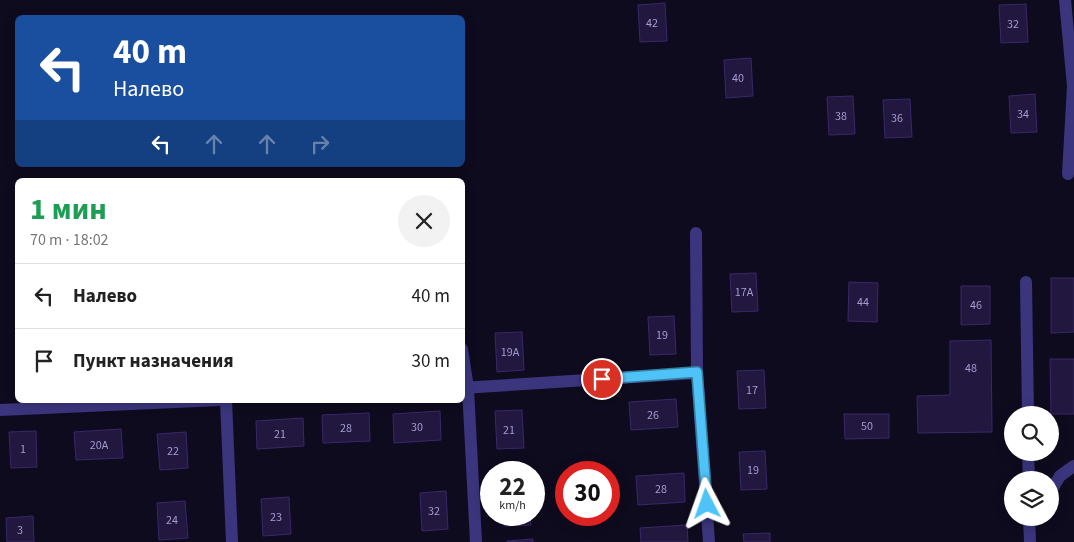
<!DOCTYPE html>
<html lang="ru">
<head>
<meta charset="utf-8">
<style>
  :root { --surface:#fff; --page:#f2f2f2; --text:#222; --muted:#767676; --line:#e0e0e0 }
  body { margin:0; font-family:"Source Sans 3",sans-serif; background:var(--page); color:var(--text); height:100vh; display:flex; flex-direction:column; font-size:19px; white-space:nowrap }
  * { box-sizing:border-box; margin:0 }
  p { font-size:16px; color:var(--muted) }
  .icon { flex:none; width:28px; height:28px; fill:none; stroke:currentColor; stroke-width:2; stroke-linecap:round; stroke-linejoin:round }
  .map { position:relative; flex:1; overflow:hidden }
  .side { position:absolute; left:15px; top:178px; width:450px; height:225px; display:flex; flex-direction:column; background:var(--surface); border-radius:8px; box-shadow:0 2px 12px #0003 }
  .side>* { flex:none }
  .guide { position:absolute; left:15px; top:15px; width:450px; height:152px; border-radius:8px; box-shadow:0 2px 12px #0003; background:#1a4fa0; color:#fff; overflow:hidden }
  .fabs { position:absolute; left:1004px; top:406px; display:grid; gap:10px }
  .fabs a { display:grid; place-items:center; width:55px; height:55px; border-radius:50%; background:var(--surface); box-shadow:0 2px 12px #0003; font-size:25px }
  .speed { position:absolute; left:480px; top:461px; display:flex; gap:10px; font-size:25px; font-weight:700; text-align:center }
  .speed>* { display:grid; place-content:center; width:65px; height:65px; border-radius:50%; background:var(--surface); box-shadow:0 2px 12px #0003; line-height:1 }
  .speed small { font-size:12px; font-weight:400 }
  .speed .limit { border:8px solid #d22; background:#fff; color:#111 }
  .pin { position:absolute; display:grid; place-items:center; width:42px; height:42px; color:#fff; margin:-21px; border:2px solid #fff; border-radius:50%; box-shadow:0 1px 5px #0007 }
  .me { position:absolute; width:55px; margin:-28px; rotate:356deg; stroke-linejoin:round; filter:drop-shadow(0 0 4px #0008) }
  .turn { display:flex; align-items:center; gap:18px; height:105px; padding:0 15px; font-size:22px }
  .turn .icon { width:65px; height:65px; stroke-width:2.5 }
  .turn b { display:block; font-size:35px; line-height:42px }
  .lanes { display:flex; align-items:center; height:48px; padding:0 15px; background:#0003; justify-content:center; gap:25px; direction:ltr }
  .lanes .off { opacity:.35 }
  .round { display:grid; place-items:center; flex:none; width:52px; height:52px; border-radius:26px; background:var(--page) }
  .overview { display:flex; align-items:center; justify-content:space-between; height:85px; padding:0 15px }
  h1 { font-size:30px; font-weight:700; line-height:38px; color:#1e9e55 }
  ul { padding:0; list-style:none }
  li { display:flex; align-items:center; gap:15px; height:65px; padding:0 15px; border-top:1px solid var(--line) }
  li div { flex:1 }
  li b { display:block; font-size:19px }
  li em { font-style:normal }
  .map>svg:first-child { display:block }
  .building { fill:#21173f; stroke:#39286b }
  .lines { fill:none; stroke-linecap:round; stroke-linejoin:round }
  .street { stroke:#3b357e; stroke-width:12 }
  .route-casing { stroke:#337fa1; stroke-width:12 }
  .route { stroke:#4fc3f7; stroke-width:9 }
  .labels { text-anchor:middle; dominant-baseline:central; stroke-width:4; stroke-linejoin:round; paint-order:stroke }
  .number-label { font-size:12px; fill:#a49ccf }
</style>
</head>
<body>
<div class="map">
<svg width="1074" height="542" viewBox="0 0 1074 542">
  <rect width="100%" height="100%" fill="#0f0b1e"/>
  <!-- building -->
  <g class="building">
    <path d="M 665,3 L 667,41 L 640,42 L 638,5 Z"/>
    <path d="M 1026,4 L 1028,42 L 1001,43 L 999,5 Z"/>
    <path d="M 751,58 L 753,96 L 726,98 L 724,60 Z"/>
    <path d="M 1035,94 L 1037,132 L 1011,133 L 1009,96 Z"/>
    <path d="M 853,96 L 855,134 L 829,135 L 827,97 Z"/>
    <path d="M 910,99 L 912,137 L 885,138 L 883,100 Z"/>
    <path d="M 756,273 L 758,311 L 732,312 L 730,274 Z"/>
    <path d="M 1051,278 L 1074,278 L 1074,332 L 1051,333 Z"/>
    <path d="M 849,282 L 878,283 L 877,322 L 848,321 Z"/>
    <path d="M 961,286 L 990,286 L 990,324 L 961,325 Z"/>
    <path d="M 674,316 L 676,354 L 650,355 L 648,317 Z"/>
    <path d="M 522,332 L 524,370 L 497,372 L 495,333 Z"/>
    <path d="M 991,340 L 992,432 L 918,433 L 917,396 L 950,395 L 950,341 Z"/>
    <path d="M 1050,359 L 1074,359 L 1074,414 L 1051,414 Z"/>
    <path d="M 764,370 L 766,408 L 739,409 L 737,371 Z"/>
    <path d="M 676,399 L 678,427 L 631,430 L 629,402 Z"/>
    <path d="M 522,410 L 524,448 L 497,449 L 495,411 Z"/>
    <path d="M 440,411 L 441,440 L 394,443 L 393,414 Z"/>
    <path d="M 369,413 L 370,441 L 323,443 L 322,415 Z"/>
    <path d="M 844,414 L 889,414 L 889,438 L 845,439 Z"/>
    <path d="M 303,418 L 304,446 L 257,449 L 256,421 Z"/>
    <path d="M 121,429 L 123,458 L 76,460 L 74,432 Z"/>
    <path d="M 36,431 L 37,467 L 11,468 L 9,432 Z"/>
    <path d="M 186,432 L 188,468 L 160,470 L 157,434 Z"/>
    <path d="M 765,451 L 767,489 L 741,490 L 739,452 Z"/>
    <path d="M 684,473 L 685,502 L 638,505 L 636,476 Z"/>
    <path d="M 446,491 L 448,529 L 422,531 L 420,493 Z"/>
    <path d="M 289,497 L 291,534 L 263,536 L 261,499 Z"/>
    <path d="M 185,501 L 188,538 L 159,540 L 157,503 Z"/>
    <path d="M 504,515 L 530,515 L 531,525 L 504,526 Z"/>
    <path d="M 33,516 L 34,542 L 7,542 L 6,518 Z"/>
    <path d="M 687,525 L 688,542 L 641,542 L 640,528 Z"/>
    <path d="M 770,533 L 770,542 L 744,542 L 743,534 Z"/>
    <path d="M 533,539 L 533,542 L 507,542 L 507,541 Z"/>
  </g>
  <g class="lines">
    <!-- street -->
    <g class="street">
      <path d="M 1065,0 L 1073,86 L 1068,174"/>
      <path d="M 696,233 L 697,373 L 709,542"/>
      <path d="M 1026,282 L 1028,415"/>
      <path d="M 462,349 L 468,388 L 476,542"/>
      <path d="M 462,388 L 697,373"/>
      <path d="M 226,400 L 232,542"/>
      <path d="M 0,410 L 219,400"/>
      <path d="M 1028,452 L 1029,480"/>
      <path d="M 1050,493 L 1060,476 L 1074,466"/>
      <path d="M 1029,518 L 1030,542"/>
    </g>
  </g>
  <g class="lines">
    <defs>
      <path id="route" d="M 602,379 L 697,372 L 707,504"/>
    </defs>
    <!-- route casing -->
    <use href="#route" class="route-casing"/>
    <!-- route -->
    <use href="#route" class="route"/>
  </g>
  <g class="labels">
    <!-- number labels -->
    <g class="number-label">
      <text x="652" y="23">42</text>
      <text x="1013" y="24">32</text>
      <text x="738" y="78">40</text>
      <text x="1023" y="114">34</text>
      <text x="841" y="116">38</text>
      <text x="897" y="118">36</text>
      <text x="744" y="292">17А</text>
      <text x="863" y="302">44</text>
      <text x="976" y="305">46</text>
      <text x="662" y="335">19</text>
      <text x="510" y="352">19А</text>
      <text x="971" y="368">48</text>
      <text x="752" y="390">17</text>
      <text x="653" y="415">26</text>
      <text x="867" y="426">50</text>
      <text x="417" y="427">30</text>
      <text x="346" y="428">28</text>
      <text x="509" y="430">21</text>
      <text x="280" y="434">21</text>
      <text x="99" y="445">20А</text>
      <text x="23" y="449">1</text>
      <text x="173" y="451">22</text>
      <text x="753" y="470">19</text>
      <text x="661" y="489">28</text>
      <text x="434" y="511">32</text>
      <text x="276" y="517">23</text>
      <text x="172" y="520">24</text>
      <text x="20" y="530">3</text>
    </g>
  </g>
</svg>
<div class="fabs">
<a><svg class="icon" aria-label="search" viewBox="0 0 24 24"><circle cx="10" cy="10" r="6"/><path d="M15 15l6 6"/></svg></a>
<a><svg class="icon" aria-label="layers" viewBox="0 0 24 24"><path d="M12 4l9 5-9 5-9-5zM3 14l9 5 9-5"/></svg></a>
</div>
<div class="speed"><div>22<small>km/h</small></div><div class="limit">30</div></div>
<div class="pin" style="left:602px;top:379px;background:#d93025"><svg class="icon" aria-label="arrive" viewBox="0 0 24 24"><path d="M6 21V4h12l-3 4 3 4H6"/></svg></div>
<svg class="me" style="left:707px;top:504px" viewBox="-20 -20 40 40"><path d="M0-17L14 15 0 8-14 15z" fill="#4fc3f7" stroke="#fff" stroke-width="4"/></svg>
<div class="guide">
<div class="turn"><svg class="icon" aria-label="left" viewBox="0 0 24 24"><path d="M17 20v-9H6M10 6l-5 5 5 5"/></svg><div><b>40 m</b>Налево</div></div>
<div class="lanes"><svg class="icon" aria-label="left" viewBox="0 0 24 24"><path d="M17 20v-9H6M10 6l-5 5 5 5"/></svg><svg class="icon off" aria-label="ahead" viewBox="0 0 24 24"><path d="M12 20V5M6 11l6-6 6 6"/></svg><svg class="icon off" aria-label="ahead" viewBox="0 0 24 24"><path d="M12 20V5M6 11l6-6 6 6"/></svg><svg class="icon off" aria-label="right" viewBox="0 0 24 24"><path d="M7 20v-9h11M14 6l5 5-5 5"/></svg></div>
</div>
<section class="side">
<div class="overview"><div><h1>1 мин</h1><p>70 m · 18:02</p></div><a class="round"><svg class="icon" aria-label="close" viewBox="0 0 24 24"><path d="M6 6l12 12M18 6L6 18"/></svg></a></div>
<ul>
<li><svg class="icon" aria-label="left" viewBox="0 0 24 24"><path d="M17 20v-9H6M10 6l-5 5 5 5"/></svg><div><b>Налево</b></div><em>40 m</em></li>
<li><svg class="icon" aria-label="arrive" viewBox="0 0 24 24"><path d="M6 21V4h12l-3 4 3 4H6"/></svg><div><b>Пункт назначения</b></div><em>30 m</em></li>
</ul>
</section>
</div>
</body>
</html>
